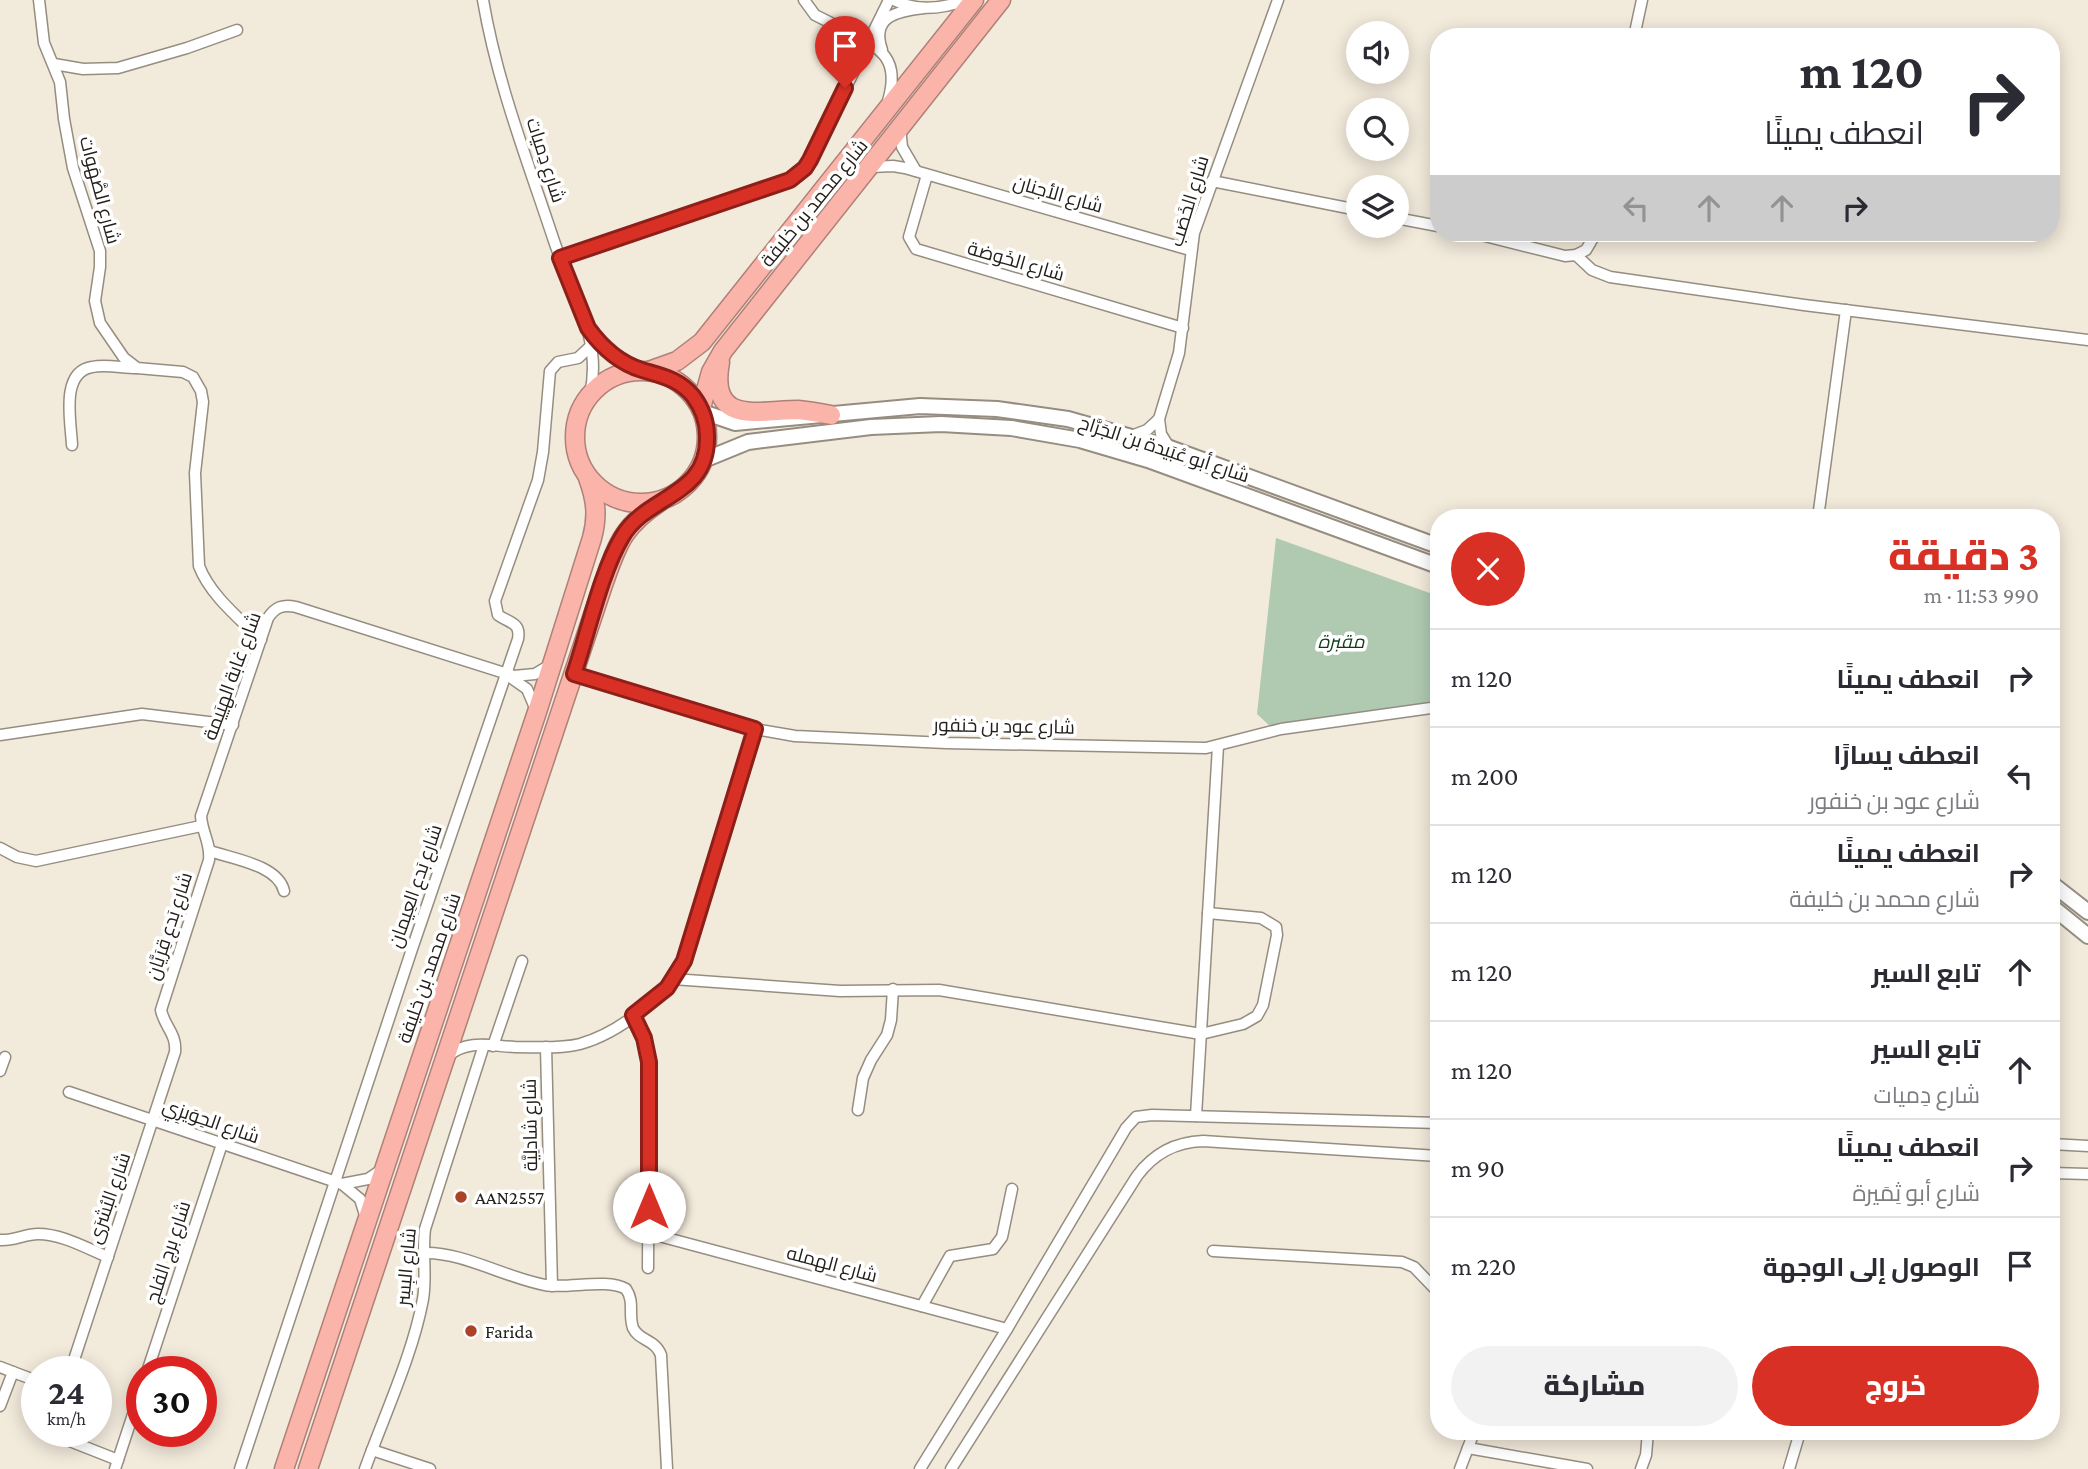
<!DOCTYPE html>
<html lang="ar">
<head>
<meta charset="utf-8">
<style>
  :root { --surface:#fff; --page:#f2f2f3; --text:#2b2b33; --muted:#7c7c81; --line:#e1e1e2; --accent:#d93025 }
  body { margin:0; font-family:"Crimson Pro",Cairo,serif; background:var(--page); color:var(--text); direction:rtl; height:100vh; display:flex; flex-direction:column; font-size:26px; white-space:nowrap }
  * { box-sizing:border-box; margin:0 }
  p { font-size:23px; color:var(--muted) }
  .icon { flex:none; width:38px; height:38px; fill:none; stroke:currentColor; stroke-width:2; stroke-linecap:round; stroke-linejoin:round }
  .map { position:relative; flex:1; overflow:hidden; direction:ltr }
  .sheet { position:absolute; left:1430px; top:509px; width:630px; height:931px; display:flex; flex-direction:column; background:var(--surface); border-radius:28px; box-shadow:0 4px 18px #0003; direction:rtl }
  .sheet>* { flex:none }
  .hud { position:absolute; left:1430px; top:28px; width:630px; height:214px; border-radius:28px; box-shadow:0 4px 18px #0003; direction:rtl; background:#fff; color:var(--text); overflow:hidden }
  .tools { position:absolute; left:1346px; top:21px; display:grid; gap:14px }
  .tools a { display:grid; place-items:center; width:63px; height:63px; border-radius:50%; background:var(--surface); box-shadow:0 4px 18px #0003; font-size:35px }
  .speed { position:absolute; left:21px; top:1356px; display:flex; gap:14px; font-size:35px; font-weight:700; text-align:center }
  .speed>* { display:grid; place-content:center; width:91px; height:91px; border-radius:50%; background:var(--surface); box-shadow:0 4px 18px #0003; line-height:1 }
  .speed small { font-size:18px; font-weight:400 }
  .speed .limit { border:10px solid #d22; background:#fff; color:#111 }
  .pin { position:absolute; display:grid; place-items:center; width:60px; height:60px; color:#fff; margin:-72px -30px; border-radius:50% 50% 50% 0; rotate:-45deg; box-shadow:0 0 7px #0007 }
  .pin .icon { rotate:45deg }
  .me { position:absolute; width:77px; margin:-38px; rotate:0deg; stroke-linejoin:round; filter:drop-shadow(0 0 5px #0008) }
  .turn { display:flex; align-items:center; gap:24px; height:147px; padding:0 21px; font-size:32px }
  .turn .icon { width:91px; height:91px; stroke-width:2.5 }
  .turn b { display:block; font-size:49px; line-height:60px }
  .lanes { display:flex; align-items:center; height:66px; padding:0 21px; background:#0003; justify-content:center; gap:35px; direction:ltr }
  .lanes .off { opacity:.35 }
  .round { display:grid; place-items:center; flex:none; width:74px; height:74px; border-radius:37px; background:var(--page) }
  .head { display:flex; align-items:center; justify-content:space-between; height:119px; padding:0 21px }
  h1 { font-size:42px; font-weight:800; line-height:52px; color:var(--accent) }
  .action { display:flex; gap:14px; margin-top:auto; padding:14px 21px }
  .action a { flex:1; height:80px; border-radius:42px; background:var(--accent); color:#fff; font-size:28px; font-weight:800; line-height:80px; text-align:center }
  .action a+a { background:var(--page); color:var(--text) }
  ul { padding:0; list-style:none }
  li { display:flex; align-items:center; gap:21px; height:98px; padding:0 21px; border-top:2px solid var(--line) }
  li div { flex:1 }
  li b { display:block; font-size:26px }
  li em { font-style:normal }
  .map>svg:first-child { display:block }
  .green { fill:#afcab1 }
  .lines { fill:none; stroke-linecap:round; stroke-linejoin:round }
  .street-tunnel { stroke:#c9c2b5; stroke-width:10; stroke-dasharray:10 5; stroke-linecap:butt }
  .street-casing { stroke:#958d80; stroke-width:13 }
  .secondary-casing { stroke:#958d80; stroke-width:18 }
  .highway-casing { stroke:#af8078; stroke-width:21 }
  .street { stroke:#fff; stroke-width:10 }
  .secondary { stroke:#fff; stroke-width:14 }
  .highway { stroke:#fbb4aa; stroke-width:18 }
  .route-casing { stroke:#8d1f18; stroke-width:18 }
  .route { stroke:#d93025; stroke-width:12 }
  .poi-dot { fill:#ac4326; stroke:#fff; stroke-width:2.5 }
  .labels { text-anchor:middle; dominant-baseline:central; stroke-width:7; stroke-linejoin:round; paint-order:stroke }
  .street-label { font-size:19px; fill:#23201b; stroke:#fff }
  .park-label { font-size:19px; font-style:italic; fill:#0f3b17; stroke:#fff }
  .poi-label { font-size:19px; fill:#23201b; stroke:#fff; text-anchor:start }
</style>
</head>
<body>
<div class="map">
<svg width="2088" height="1469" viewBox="0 0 2088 1469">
  <rect width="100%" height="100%" fill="#f2eadb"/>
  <!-- green -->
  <path class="green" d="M 1276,538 L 1438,596 L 1438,705 L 1272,728 L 1257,714 Z"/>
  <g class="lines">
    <!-- street-tunnel -->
    <path class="street-tunnel" d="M 831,23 L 849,32"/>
    <defs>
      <g id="street">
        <path d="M 39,0 L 44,43 L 60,82 L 64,119 L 73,168 L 100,251 L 100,267 L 95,301 L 100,323 L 124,358 L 137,368 L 183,372 L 193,377 L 201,391 L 203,402 L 195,473 L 199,566 C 210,595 239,618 261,640"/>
        <path d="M 483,0 C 497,83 528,162 554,241 C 571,292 603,339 590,394"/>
        <path d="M 804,0 L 815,15 L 831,23"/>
        <path d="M 894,0 C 917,12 942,9 966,0"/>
        <path d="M 849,32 C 883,48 900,61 888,101"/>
        <path d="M 1634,37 L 1642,0"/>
        <path d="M 882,50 C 870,16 898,11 924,8"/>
        <path d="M 54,64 L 83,69 L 118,68 L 187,48 L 237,30"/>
        <path d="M 900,128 L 902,147 L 916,171"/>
        <path d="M 871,167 L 893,166 L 905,168 L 1190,250"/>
        <path d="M 927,175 L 909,237 L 916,249 L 1183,328"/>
        <path d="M 1212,181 L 1358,210"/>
        <path d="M 1396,218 L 1438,226"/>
        <path d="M 1473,233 L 1565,256 L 1576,255 L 1586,250 L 1596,233"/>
        <path d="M 1576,255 L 1592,270 L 1610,277 L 1804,305 L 2088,340"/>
        <path d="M 560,258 L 790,180 L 805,168 L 810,160 L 889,0"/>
        <path d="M 592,334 L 612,354 L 643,371"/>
        <path d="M 1131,436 L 1147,430 L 1159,419"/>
        <path d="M 72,445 C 71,422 60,372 92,367 C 106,364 122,368 136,368"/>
        <path d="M 1169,447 L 1161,434 L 1159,419 L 1179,353 L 1194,233 L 1278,0"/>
        <path d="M 1818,518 L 1846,310"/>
        <path d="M 574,674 L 755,729 L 795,736 L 946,743 L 1206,748 L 1281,729 L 1438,707"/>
        <path d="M 510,677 L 527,689 L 536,710"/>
        <path d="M 0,735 L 142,714 L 233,725"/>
        <path d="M 0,848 L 17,857 L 36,861 L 201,826"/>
        <path d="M 210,851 C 233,859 278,865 284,891"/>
        <path d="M 673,979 L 840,991 L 939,990 L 1201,1034 L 1243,1024 L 1257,1016 L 1263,1005 L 1277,935 L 1276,927 L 1261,918 L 1208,913"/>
        <path d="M 633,1015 L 644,1038 L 649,1062 L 648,1268"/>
        <path d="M 493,1046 L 522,961"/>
        <path d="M 546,1047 L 552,1286"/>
        <path d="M 448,1056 C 467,1039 491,1046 515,1047 C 536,1047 560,1049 580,1044 C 619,1033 665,997 684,961 L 755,729"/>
        <path d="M 0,1071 L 5,1057"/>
        <path d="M 69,1092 L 342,1184 L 360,1199 L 366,1218"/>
        <path d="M 858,1110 L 863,1078 L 871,1060 L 887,1035 L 891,1020 L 893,989"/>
        <path d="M 1196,1116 L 1218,746"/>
        <path d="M 2051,1144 L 2088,1146"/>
        <path d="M 2051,1173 L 2088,1174"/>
        <path d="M 342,1184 L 368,1179 L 383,1169"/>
        <path d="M 648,1233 L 1007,1329"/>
        <path d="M 0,1240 C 14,1241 25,1234 38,1234 C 62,1234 86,1248 108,1257"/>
        <path d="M 1213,1251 L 1402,1262 L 1414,1267 L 1438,1292"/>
        <path d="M 423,1253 C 461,1251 506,1278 545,1285 C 568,1289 607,1278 626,1289 C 635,1302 628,1314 633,1328 C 639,1341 655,1339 661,1355 L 667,1469"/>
        <path d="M 922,1306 L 950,1256 L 993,1249 L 1002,1237 L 1012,1189"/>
        <path d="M 0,1367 L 13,1372 L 0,1406"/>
        <path d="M 13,1372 L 37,1381"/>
        <path d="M 70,1372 L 175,1052 C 177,1034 164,1026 161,1010 L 209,860 C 211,843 202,833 201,816 L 268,618 C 275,607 283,604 296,607 L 514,676 L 535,674 L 550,665"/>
        <path d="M 147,1372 L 222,1144"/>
        <path d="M 52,1432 L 52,1434 L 118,1460"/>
        <path d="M 1468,1448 L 1587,1469"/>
        <path d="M 372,1450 L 430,1469"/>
        <path d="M 115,1469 L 142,1387"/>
        <path d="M 240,1469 L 411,952 L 518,639 C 521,622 509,623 498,615 L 495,601 L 538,480 L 543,452 L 550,371 L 558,362 L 578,358 L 593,344"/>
        <path d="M 365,1469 C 384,1416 413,1354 423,1299 C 427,1276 422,1253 425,1229 L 484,1045"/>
        <path d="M 920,1469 L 1007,1329 L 1126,1128 L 1136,1117 L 1152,1115 L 1438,1123"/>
        <path d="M 951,1469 L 1137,1176 C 1154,1153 1175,1142 1203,1141 L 1438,1156"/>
        <path d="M 1460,1469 L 1474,1432"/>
        <path d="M 1641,1469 L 1646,1455 L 1648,1432"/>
        <path d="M 1789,1469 L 1800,1432"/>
      </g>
      <g id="secondary">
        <path d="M 703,412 L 735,423 L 920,406 L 997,409 L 1068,419 L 1170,448 L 1438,546"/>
        <path d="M 704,460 L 748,442 L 871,427 L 941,424 L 1011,428 L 1080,440 L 1148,460 L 1438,566"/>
        <path d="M 2051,883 L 2088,912"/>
        <path d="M 2051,906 L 2088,936"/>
      </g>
      <g id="highway">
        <path d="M 720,362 C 708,427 760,410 798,410 C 809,411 820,413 831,415"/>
        <circle cx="641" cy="437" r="66"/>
        <path d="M 649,371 L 677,361 L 702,342 L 974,0"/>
        <path d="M 701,408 L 711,372 L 723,351 L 1001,0"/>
        <path d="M 284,1469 L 537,712 L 592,538 C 598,516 596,500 588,478"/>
        <path d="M 308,1469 L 603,585 C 618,543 622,527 661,501"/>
      </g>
    </defs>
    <!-- street casing -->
    <use href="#street" class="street-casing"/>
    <!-- secondary casing -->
    <use href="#secondary" class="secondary-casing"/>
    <!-- highway casing -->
    <use href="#highway" class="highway-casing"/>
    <!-- street -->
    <use href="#street" class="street"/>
    <!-- secondary -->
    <use href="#secondary" class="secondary"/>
    <!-- highway -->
    <use href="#highway" class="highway"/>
  </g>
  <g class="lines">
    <defs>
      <path id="route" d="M 649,1207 L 649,1062 L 644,1038 L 633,1015 L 667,988 L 684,961 L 755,729 L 574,674 C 588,633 601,572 622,537 C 647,494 709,497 707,436 C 707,421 702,408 693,396 C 679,379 662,376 642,370 C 619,363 601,346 588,328 L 560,258 L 790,180 L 805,168 L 810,160 L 845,88"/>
    </defs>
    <!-- route casing -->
    <use href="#route" class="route-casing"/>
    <!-- route -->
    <use href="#route" class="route"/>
  </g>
  <!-- markers -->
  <g class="poi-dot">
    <circle cx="461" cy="1197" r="7"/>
    <circle cx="471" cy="1331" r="7"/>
  </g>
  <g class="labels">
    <!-- street labels -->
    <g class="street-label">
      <text transform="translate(546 160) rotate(72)">شارع دِميات</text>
      <text transform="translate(100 190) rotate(75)">شارع الصَّهَوات</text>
      <text transform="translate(1058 194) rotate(16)">شارع الأجنان</text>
      <text transform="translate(1189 201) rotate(-73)">شارع الخَصَب</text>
      <text transform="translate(814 203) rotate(-51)">شارع محمد بن خليفة</text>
      <text transform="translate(1016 261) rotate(16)">شارع الخَوضة</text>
      <text transform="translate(1164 449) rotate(18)">شارع أبو عُبَيدة بن الجَرَّاح</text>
      <text transform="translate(232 676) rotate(-70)">شارع غابة الهِيَيمة</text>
      <text transform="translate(1004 726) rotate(1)">شارع عود بن خنفور</text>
      <text transform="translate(415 886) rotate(-71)">شارع بَدع العِيمان</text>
      <text transform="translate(169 926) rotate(-72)">شارع بَدع قِرَيَّان</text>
      <text transform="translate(429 968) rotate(-71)">شارع محمد بن خليفة</text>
      <text transform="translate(211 1121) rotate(19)">شارع الحِوَيزِي</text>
      <text transform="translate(530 1125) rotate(-91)">شارع شادلِيَّة</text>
      <text transform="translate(109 1198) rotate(-71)">شارع البُشرَى</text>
      <text transform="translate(168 1252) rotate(-72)">شارع برج الفلج</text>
      <text transform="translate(832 1264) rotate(15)">شارع الهمله</text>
      <text transform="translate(406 1267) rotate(-85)">شارع البِسِر</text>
    </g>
    <!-- park labels -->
    <g class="park-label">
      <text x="1341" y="641">مقبرة</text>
    </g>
    <!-- poi labels -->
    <g class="poi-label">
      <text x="475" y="1197">AAN2557</text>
      <text x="485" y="1331">Farida</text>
    </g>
  </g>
</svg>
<div class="tools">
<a><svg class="icon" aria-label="sound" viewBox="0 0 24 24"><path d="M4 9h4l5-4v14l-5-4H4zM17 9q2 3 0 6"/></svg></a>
<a><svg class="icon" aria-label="search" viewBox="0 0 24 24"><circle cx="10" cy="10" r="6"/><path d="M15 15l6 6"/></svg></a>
<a><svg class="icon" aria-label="layers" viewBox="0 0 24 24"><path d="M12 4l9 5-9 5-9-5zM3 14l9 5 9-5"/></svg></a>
</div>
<div class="speed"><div>24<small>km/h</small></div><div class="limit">30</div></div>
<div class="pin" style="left:845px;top:88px;background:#d93025"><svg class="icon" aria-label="arrive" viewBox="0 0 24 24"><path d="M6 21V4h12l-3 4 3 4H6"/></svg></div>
<svg class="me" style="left:649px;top:1207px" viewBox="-20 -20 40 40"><circle r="19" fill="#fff"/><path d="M0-13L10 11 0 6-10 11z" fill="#d93025"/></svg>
<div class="hud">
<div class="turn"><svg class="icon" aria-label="right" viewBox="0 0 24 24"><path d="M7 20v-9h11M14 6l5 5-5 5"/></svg><div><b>120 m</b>انعطف يمينًا</div></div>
<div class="lanes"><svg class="icon off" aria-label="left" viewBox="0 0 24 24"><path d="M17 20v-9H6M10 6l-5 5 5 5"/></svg><svg class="icon off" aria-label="ahead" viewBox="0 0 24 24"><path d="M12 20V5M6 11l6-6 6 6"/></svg><svg class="icon off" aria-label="ahead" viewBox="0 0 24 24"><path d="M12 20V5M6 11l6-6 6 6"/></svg><svg class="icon" aria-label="right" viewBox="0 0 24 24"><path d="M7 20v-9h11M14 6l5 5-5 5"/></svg></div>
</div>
<section class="sheet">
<div class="head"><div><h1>3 دقيقة</h1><p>990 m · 11:53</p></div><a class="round" style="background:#d93025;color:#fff"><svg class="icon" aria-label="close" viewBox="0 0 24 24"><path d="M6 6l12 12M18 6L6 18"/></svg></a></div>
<ul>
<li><svg class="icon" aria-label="right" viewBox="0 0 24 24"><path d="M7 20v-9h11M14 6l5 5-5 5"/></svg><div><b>انعطف يمينًا</b></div><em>120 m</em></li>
<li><svg class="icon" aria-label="left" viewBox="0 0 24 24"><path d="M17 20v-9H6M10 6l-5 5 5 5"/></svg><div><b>انعطف يسارًا</b><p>شارع عود بن خنفور</p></div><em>200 m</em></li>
<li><svg class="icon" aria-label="right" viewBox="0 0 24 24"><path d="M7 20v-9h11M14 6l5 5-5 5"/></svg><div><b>انعطف يمينًا</b><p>شارع محمد بن خليفة</p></div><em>120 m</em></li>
<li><svg class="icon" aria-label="ahead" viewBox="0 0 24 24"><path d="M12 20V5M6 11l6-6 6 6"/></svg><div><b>تابع السير</b></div><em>120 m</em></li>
<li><svg class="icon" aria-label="ahead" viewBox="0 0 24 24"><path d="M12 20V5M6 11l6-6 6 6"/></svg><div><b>تابع السير</b><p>شارع دِميات</p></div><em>120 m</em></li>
<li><svg class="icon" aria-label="right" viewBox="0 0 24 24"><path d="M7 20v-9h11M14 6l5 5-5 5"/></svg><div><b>انعطف يمينًا</b><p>شارع أبو ثِمَيرة</p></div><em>90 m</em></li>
<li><svg class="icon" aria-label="arrive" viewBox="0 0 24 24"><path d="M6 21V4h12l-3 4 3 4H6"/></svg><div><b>الوصول إلى الوجهة</b></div><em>220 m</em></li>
</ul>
<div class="action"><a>خروج</a><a>مشاركة</a></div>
</section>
</div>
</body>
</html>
